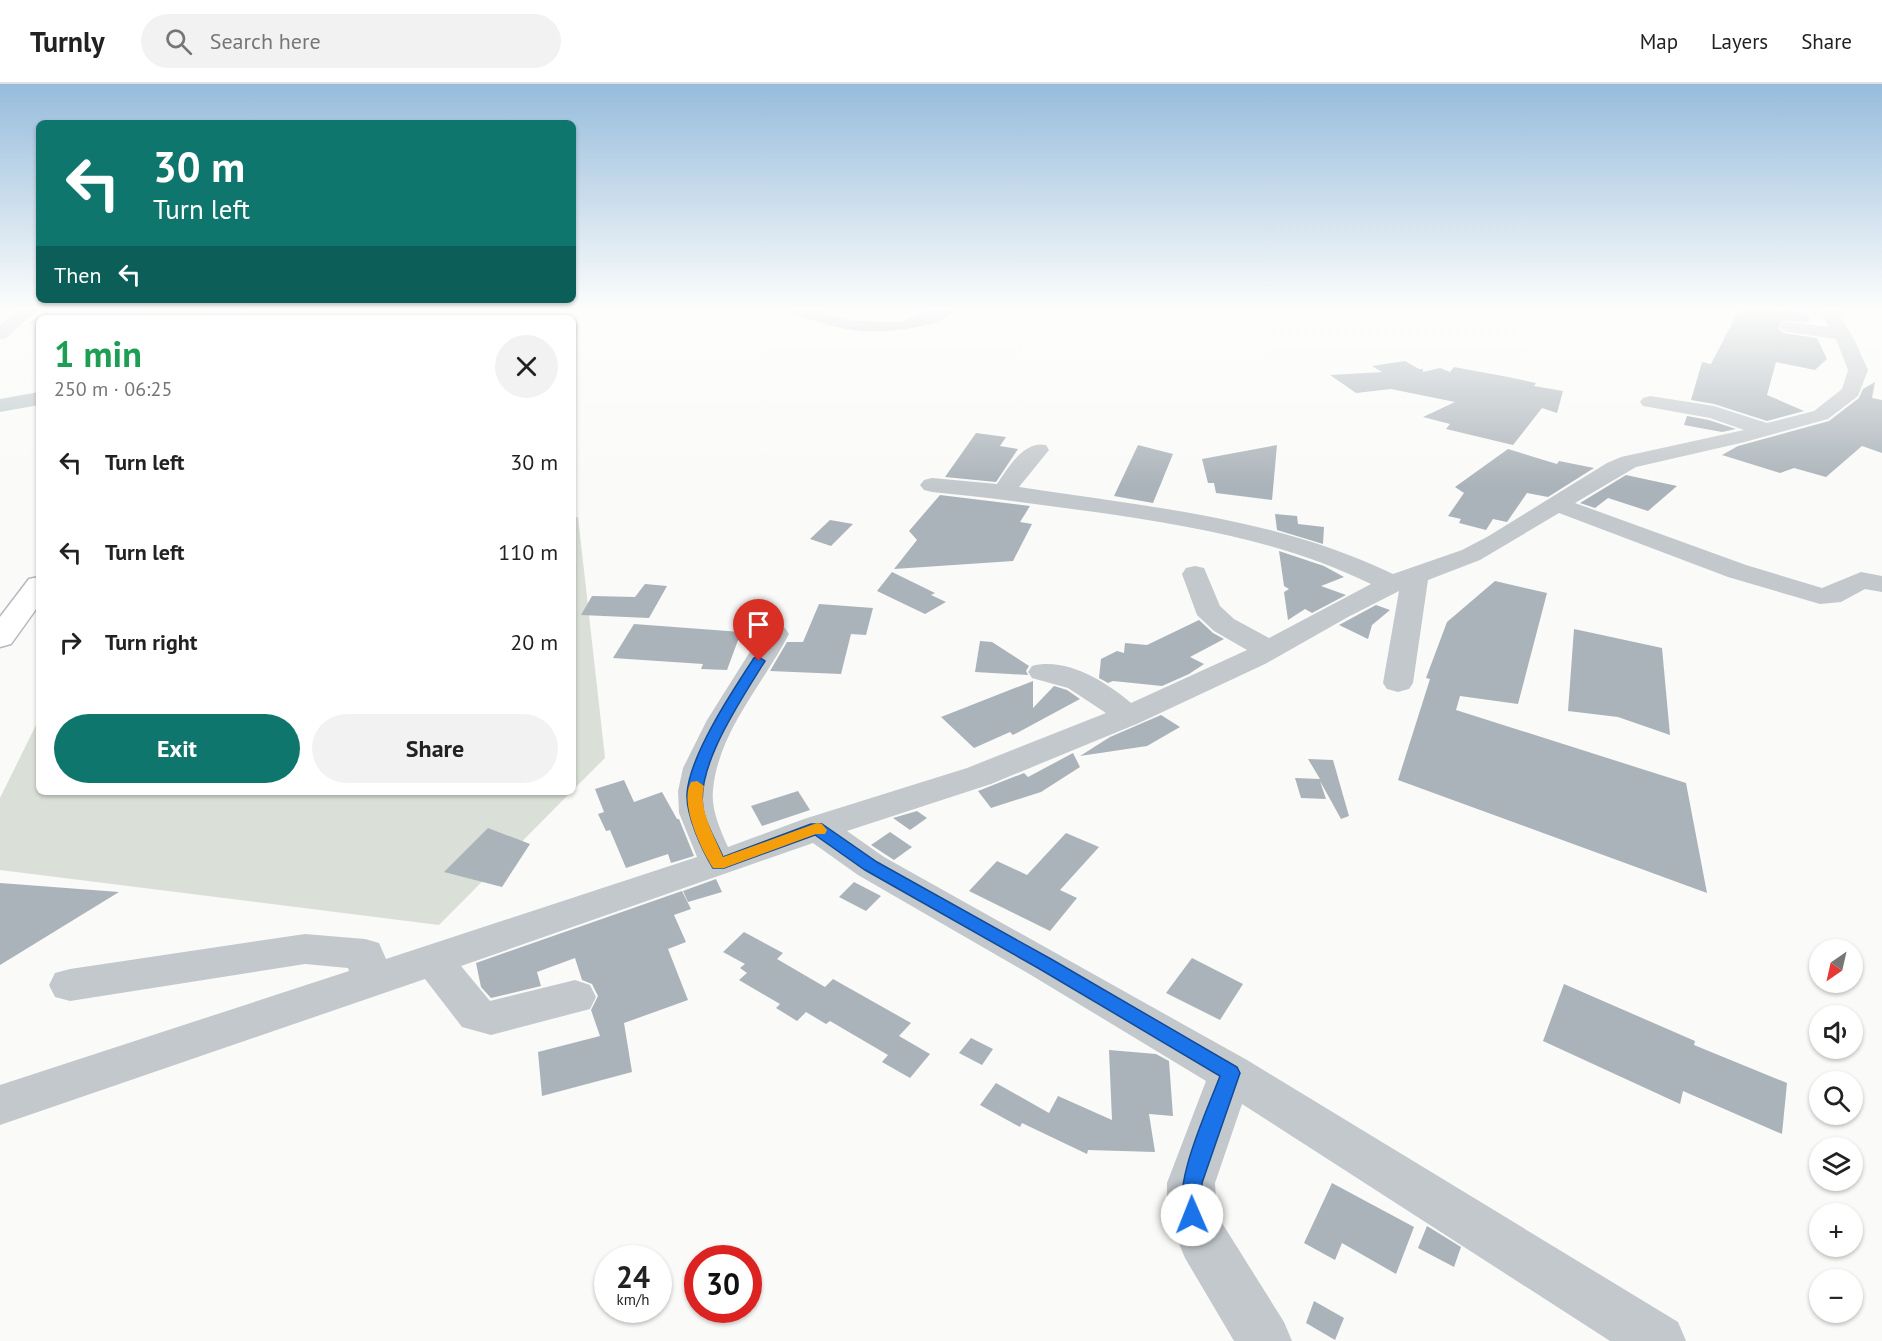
<!DOCTYPE html>
<html lang="en">
<head>
<meta charset="utf-8">
<style>
  :root { --surface:#fff; --page:#f2f2f2; --text:#222; --muted:#767676; --line:#e0e0e0; --accent:#0f766e }
  body { margin:0; font-family:"PT Sans",sans-serif; background:var(--page); color:var(--text); height:100vh; display:flex; flex-direction:column; font-size:22px; white-space:nowrap }
  * { box-sizing:border-box; margin:0 }
  p { font-size:20px; color:var(--muted) }
  .icon { flex:none; width:33px; height:33px; fill:none; stroke:currentColor; stroke-width:2; stroke-linecap:round; stroke-linejoin:round }
  .map { position:relative; flex:1; overflow:hidden }
  .drawer { position:absolute; left:36px; top:231px; width:540px; height:480px; display:flex; flex-direction:column; background:var(--surface); border-radius:9px; box-shadow:0 2px 4px #0004 }
  .drawer>* { flex:none }
  .banner { position:absolute; left:36px; top:36px; width:540px; height:183px; border-radius:9px; box-shadow:0 2px 4px #0004; background:#0f766e; color:#fff; overflow:hidden }
  .needle { width:39px; rotate:214deg }
  .tools { position:absolute; left:1809px; top:855px; display:grid; gap:12px }
  .tools a { display:grid; place-items:center; width:54px; height:54px; border-radius:50%; background:var(--surface); box-shadow:0 2px 4px #0004; font-size:30px }
  .speed { position:absolute; left:594px; top:1161px; display:flex; gap:12px; font-size:30px; font-weight:700; text-align:center }
  .speed>* { display:grid; place-content:center; width:78px; height:78px; border-radius:50%; background:var(--surface); box-shadow:0 2px 4px #0004; line-height:1 }
  .speed small { font-size:15px; font-weight:400 }
  .speed .limit { border:9px solid #d22; background:#fff; color:#111 }
  .pin { position:absolute; display:grid; place-items:center; width:51px; height:51px; color:#fff; margin:-62px -26px; border-radius:50% 50% 50% 0; rotate:-45deg; box-shadow:0 0 6px #0007 }
  .pin .icon { rotate:45deg }
  .me { position:absolute; width:66px; margin:-33px; rotate:359deg; stroke-linejoin:round; filter:drop-shadow(0 0 4px #0008) }
  .turn { display:flex; align-items:center; gap:21px; height:126px; padding:0 18px; font-size:27px }
  .turn .icon { width:78px; height:78px; stroke-width:2.5 }
  .turn b { display:block; font-size:42px; line-height:51px }
  .then { display:flex; align-items:center; height:57px; padding:0 18px; background:#0003; gap:12px; font-size:22px }
  .round { display:grid; place-items:center; flex:none; width:63px; height:63px; border-radius:32px; background:var(--page) }
  .summary { display:flex; align-items:center; justify-content:space-between; height:102px; padding:0 18px }
  h1 { font-size:36px; font-weight:700; line-height:45px; color:#1e9e55 }
  .action { display:flex; gap:12px; margin-top:auto; padding:12px 18px }
  .action a { flex:1; height:69px; border-radius:36px; background:var(--accent); color:#fff; font-size:24px; font-weight:700; line-height:69px; text-align:center }
  .action a+a { background:var(--page); color:var(--text) }
  ul { padding:0; list-style:none }
  li { display:flex; align-items:center; gap:18px; height:90px; padding:0 18px }
  li div { flex:1 }
  li b { display:block; font-size:22px }
  li em { font-style:normal }
  header { display:flex; align-items:center; gap:36px; box-sizing:border-box; height:84px; padding:0 30px; background:var(--surface); border-bottom:2px solid var(--line) }
  header strong { font-size:28px }
  nav { display:flex; gap:33px; margin-inline-start:auto; font-size:21px }
  .search { width:420px; height:54px; background:var(--page); display:flex; align-items:center; gap:15px; box-sizing:border-box; padding:0 21px; border-radius:33px; color:var(--muted); font-size:22px }
  .map>svg:first-child { display:block }
  .green { fill:#dadfd7 }
  .water { fill:#bbc7cb }
  .building { fill:#aab3b9 }
  .lines { fill:none; stroke-linecap:round; stroke-linejoin:round }
  .highway-casing { stroke:#b4b9bd; stroke-width:3 }
  .minor { fill:#c3c8cc; fill-rule:evenodd }
  .highway { fill:#fff; fill-rule:evenodd }
  .route { fill:#1a73e8; stroke:#114b97; stroke-width:1.5 }
  .slow { fill:#f59e0b }
</style>
</head>
<body>
<header>
<strong>Turnly</strong>
<div class="search"><svg class="icon" aria-label="search" viewBox="0 0 24 24"><circle cx="10" cy="10" r="6"/><path d="M15 15l6 6"/></svg>Search here</div>
<nav><a>Map</a><a>Layers</a><a>Share</a></nav>
</header>
<div class="map">
<svg width="1882" height="1257" viewBox="0 0 1882 1257">
  <rect width="100%" height="100%" fill="#fafaf8"/>
  <!-- green -->
  <g class="green">
    <path d="M 578,433 L 605,674 L 573,706 L 573,434 Z"/>
    <path d="M 39,635 L 39,708 L 571,708 L 439,841 L 0,786 L 0,714 Z"/>
  </g>
  <!-- water -->
  <g class="water">
    <path d="M 45,226 L 156,226 C 119,238 77,234 39,234 L 39,239 L 28,240 Z"/>
    <path d="M 784,226 L 818,226 L 823,230 L 852,237 L 900,238 L 926,226 L 955,226 C 945,238 931,240 917,243 C 864,253 833,245 784,226 Z"/>
    <path d="M 39,308 L 39,321 L 0,328 L 0,315 Z"/>
  </g>
  <!-- building -->
  <g class="building">
    <path d="M 1739,226 L 1781,226 L 1808,230 L 1809,238 L 1783,237 L 1778,244 L 1783,249 L 1817,254 L 1827,275 L 1815,286 L 1776,278 L 1767,311 L 1804,327 L 1767,337 L 1714,320 L 1691,316 L 1702,278 L 1711,280 Z"/>
    <path d="M 1405,277 L 1419,285 L 1423,285 L 1423,288 L 1440,284 L 1450,288 L 1454,283 L 1508,293 L 1536,299 L 1534,302 L 1563,307 L 1557,329 L 1542,324 L 1513,361 L 1446,345 L 1450,340 L 1423,333 L 1455,318 L 1391,305 L 1356,309 L 1330,291 L 1382,288 L 1372,282 Z"/>
    <path d="M 1875,298 L 1872,314 L 1882,316 L 1882,369 L 1862,362 L 1826,393 L 1794,384 L 1780,389 L 1722,371 L 1738,362 L 1829,337 L 1859,314 L 1863,305 Z"/>
    <path d="M 1687,332 L 1709,336 L 1736,345 L 1722,348 L 1684,341 Z"/>
    <path d="M 976,349 L 1006,353 L 1000,362 L 1018,365 L 996,398 L 945,393 Z"/>
    <path d="M 1138,361 L 1173,370 L 1153,419 L 1114,412 Z"/>
    <path d="M 1277,361 L 1272,416 L 1216,409 L 1214,399 L 1208,399 L 1202,375 Z"/>
    <path d="M 1508,365 L 1557,380 L 1559,377 L 1594,384 L 1548,413 L 1527,409 L 1507,438 L 1493,435 L 1486,446 L 1459,439 L 1461,435 L 1448,432 L 1464,409 L 1455,403 Z"/>
    <path d="M 1626,391 L 1677,402 L 1648,427 L 1608,414 L 1595,424 L 1580,419 Z"/>
    <path d="M 940,411 L 1030,422 L 1020,438 L 1032,440 L 1013,477 L 894,485 L 917,456 L 909,447 Z"/>
    <path d="M 1275,430 L 1297,432 L 1298,440 L 1324,443 L 1323,460 L 1277,446 Z"/>
    <path d="M 830,436 L 853,440 L 831,462 L 810,455 Z"/>
    <path d="M 1279,467 L 1324,482 L 1344,493 L 1321,502 L 1346,511 L 1312,529 L 1305,525 L 1288,536 L 1284,508 L 1289,505 L 1284,502 Z"/>
    <path d="M 892,488 L 935,509 L 931,511 L 946,518 L 925,530 L 877,507 Z"/>
    <path d="M 1495,497 L 1547,509 L 1518,620 L 1460,612 L 1456,626 L 1686,699 L 1707,809 L 1398,696 L 1430,595 L 1426,594 L 1447,538 Z"/>
    <path d="M 645,500 L 667,502 L 649,534 L 581,531 L 592,512 L 635,513 Z"/>
    <path d="M 819,520 L 873,524 L 866,551 L 851,550 L 841,590 L 770,587 L 787,558 L 803,558 Z"/>
    <path d="M 1376,521 L 1390,526 L 1372,541 L 1368,555 L 1339,541 Z"/>
    <path d="M 1199,536 L 1213,549 L 1224,555 L 1190,573 L 1204,580 L 1189,590 L 1162,602 L 1113,597 L 1108,599 L 1099,594 L 1101,575 L 1117,567 L 1124,569 L 1125,559 L 1147,561 Z"/>
    <path d="M 634,540 L 741,548 L 727,586 L 701,585 L 703,580 L 613,574 Z"/>
    <path d="M 1574,545 L 1662,564 L 1670,651 L 1618,633 L 1568,627 Z"/>
    <path d="M 980,557 L 992,558 L 1029,582 L 1026,587 L 1028,591 L 975,588 Z"/>
    <path d="M 1033,597 L 1033,624 L 1054,602 L 1067,606 L 1080,615 L 1013,651 L 1010,648 L 974,664 L 941,633 Z"/>
    <path d="M 1161,631 L 1180,643 L 1147,662 L 1080,672 L 1110,653 Z"/>
    <path d="M 1073,669 L 1080,683 L 1041,708 L 991,724 L 978,707 L 1024,689 L 1028,693 Z"/>
    <path d="M 1308,675 L 1333,676 L 1349,732 L 1341,735 L 1320,697 L 1326,715 L 1301,714 L 1295,694 L 1320,695 Z"/>
    <path d="M 624,696 L 634,718 L 662,708 L 677,735 L 679,735 L 694,772 L 671,779 L 668,770 L 626,784 L 610,746 L 606,747 L 598,730 L 604,728 L 595,705 Z"/>
    <path d="M 798,707 L 810,726 L 762,742 L 751,722 Z"/>
    <path d="M 917,727 L 927,734 L 910,746 L 893,734 Z"/>
    <path d="M 488,744 L 530,760 L 502,803 L 444,788 Z"/>
    <path d="M 890,748 L 912,763 L 894,776 L 871,761 Z"/>
    <path d="M 1066,749 L 1099,763 L 1060,806 L 1077,814 L 1050,847 L 969,807 L 997,777 L 1027,791 Z"/>
    <path d="M 716,795 L 722,808 L 688,818 L 683,807 Z"/>
    <path d="M 854,798 L 881,812 L 866,827 L 839,813 Z"/>
    <path d="M 0,799 L 119,808 L 0,881 Z"/>
    <path d="M 682,807 L 691,825 L 674,831 L 686,858 L 668,865 L 688,916 L 624,939 L 632,988 L 542,1012 L 538,968 L 600,952 L 591,926 L 598,912 L 592,900 L 582,896 L 575,874 L 537,888 L 541,902 L 491,914 L 481,903 L 476,879 Z"/>
    <path d="M 744,848 L 783,869 L 777,875 L 825,903 L 833,895 L 911,939 L 899,952 L 930,970 L 910,994 L 882,978 L 888,971 L 830,937 L 826,940 L 806,928 L 797,937 L 776,924 L 780,920 L 739,896 L 747,889 L 740,884 L 745,880 L 723,868 Z"/>
    <path d="M 1192,874 L 1243,900 L 1220,936 L 1166,909 Z"/>
    <path d="M 1564,900 L 1695,957 L 1694,961 L 1787,999 L 1782,1050 L 1683,1007 L 1680,1020 L 1543,957 Z"/>
    <path d="M 971,954 L 993,965 L 982,981 L 959,969 Z"/>
    <path d="M 1109,966 L 1156,970 L 1169,977 L 1173,1032 L 1149,1030 L 1155,1068 L 1088,1066 L 1087,1070 L 1022,1039 L 1020,1043 L 980,1021 L 996,999 L 1049,1029 L 1058,1012 L 1112,1036 Z"/>
    <path d="M 1332,1099 L 1414,1143 L 1396,1190 L 1342,1159 L 1335,1176 L 1304,1159 Z"/>
    <path d="M 1427,1142 L 1461,1163 L 1454,1183 L 1418,1164 Z"/>
    <path d="M 1314,1217 L 1344,1234 L 1335,1256 L 1306,1239 Z"/>
  </g>
  <g class="lines">
    <defs>
      <g id="highway">
        <path d="M 234,226 L 252,226 L 246,234 L 228,234 Z"/>
        <path d="M 39,493 L 39,521 L 11,560 L 0,563 L 0,533 L 29,495 Z"/>
      </g>
    </defs>
    <!-- highway casing -->
    <use href="#highway" class="highway-casing"/>
    <!-- minor -->
    <g class="minor">
      <path d="M 18,226 L 37,226 L 6,254 L 0,255 L 0,241 Z"/>
      <path d="M 218,226 L 247,226 L 245,230 L 228,234 L 199,234 L 202,230 Z"/>
      <path d="M 1819,226 L 1836,226 L 1854,255 L 1868,286 L 1858,312 L 1828,335 L 1745,358 L 1636,383 L 1575,419 L 1746,481 L 1822,504 L 1861,488 L 1882,492 L 1882,508 L 1865,505 L 1841,518 L 1820,520 L 1728,493 L 1559,429 L 1480,476 L 1428,496 L 1413,599 L 1409,605 L 1398,608 L 1387,605 L 1383,599 L 1399,507 L 1348,533 L 1265,580 L 1139,639 L 991,700 L 847,747 L 884,773 L 1247,976 L 1678,1238 L 1686,1257 L 1610,1257 L 1242,1020 L 1215,1099 L 1217,1131 L 1284,1238 L 1292,1257 L 1234,1257 L 1185,1174 L 1167,1131 L 1167,1099 L 1206,997 L 1031,891 L 858,791 L 813,759 L 461,882 L 490,917 L 575,896 L 590,901 L 596,913 L 590,925 L 491,951 L 462,943 L 425,895 L 0,1041 L 0,1001 L 349,887 L 348,884 L 305,880 L 70,917 L 55,913 L 49,901 L 55,889 L 70,885 L 305,850 L 365,855 L 379,859 L 386,875 L 697,773 L 679,729 L 678,707 L 683,684 L 707,636 L 765,544 L 775,541 L 785,544 L 789,550 C 764,599 718,648 713,706 C 711,726 720,745 728,763 L 804,735 L 967,684 L 1106,629 L 1068,604 L 1032,594 L 1028,588 L 1032,582 C 1067,573 1106,598 1131,619 L 1247,566 L 1214,547 L 1197,531 L 1182,490 L 1186,484 L 1195,482 L 1204,484 L 1220,522 L 1234,535 L 1269,554 L 1371,500 C 1283,457 1191,442 1095,428 C 1040,421 987,413 932,408 L 924,406 L 920,401 L 924,396 L 932,394 L 997,400 C 1008,384 1024,356 1046,361 L 1049,366 L 1019,403 C 1148,423 1274,433 1393,490 L 1462,466 L 1487,453 L 1607,379 L 1621,373 L 1744,346 L 1710,334 L 1643,322 L 1640,318 L 1643,314 L 1650,312 L 1714,322 L 1767,339 L 1814,327 L 1842,305 L 1848,286 L 1836,255 L 1789,248 L 1783,247 L 1780,243 L 1783,239 L 1789,238 L 1829,243 Z"/>
    </g>
    <!-- highway -->
    <use href="#highway" class="highway"/>
  </g>
  <!-- sky -->
  <linearGradient id="sky" x2="0" y2="1"><stop stop-color="#96bcdc"/><stop offset="0.56" stop-color="#fdfdfc"/><stop offset="1" stop-color="#fdfdfc" stop-opacity="0"/></linearGradient>
  <rect width="1882" height="402" fill="url(#sky)"/>
  <!-- route -->
  <path class="route" d="M 759,573 L 765,577 C 743,613 692,686 704,730 C 708,744 717,759 723,773 L 811,740 L 822,740 L 877,778 L 1051,875 L 1237,983 L 1240,989 L 1202,1099 L 1203,1131 L 1200,1138 L 1192,1141 L 1185,1138 C 1170,1104 1207,1027 1220,992 L 1038,884 L 865,786 L 815,751 L 724,784 L 713,784 C 702,766 686,731 687,710 C 689,672 733,606 754,574 Z"/>
  <!-- slow -->
  <path class="slow" d="M 697,697 L 704,702 C 698,726 714,751 723,773 L 817,739 L 822,740 L 827,746 L 825,750 L 816,750 L 724,784 L 713,784 C 701,765 679,719 691,698 Z"/>
</svg>
<div class="tools">
<a><svg class="needle" viewBox="-14 -14 28 28"><path d="M0-13l5 13h-10z" fill="#e53935"/><path d="M0 13l5-13h-10z" fill="#767676"/></svg></a>
<a><svg class="icon" aria-label="sound" viewBox="0 0 24 24"><path d="M4 9h4l5-4v14l-5-4H4zM17 9q2 3 0 6"/></svg></a>
<a><svg class="icon" aria-label="search" viewBox="0 0 24 24"><circle cx="10" cy="10" r="6"/><path d="M15 15l6 6"/></svg></a>
<a><svg class="icon" aria-label="layers" viewBox="0 0 24 24"><path d="M12 4l9 5-9 5-9-5zM3 14l9 5 9-5"/></svg></a>
<a>+</a>
<a>−</a>
</div>
<div class="speed"><div>24<small>km/h</small></div><div class="limit">30</div></div>
<div class="pin" style="left:759px;top:577px;background:#d93025"><svg class="icon" aria-label="arrive" viewBox="0 0 24 24"><path d="M6 21V4h12l-3 4 3 4H6"/></svg></div>
<svg class="me" style="left:1192px;top:1131px" viewBox="-20 -20 40 40"><circle r="19" fill="#fff"/><path d="M0-13L10 11 0 6-10 11z" fill="#1a73e8"/></svg>
<div class="banner">
<div class="turn"><svg class="icon" aria-label="left" viewBox="0 0 24 24"><path d="M17 20v-9H6M10 6l-5 5 5 5"/></svg><div><b>30 m</b>Turn left</div></div>
<div class="then">Then<svg class="icon" aria-label="left" viewBox="0 0 24 24"><path d="M17 20v-9H6M10 6l-5 5 5 5"/></svg></div>
</div>
<section class="drawer">
<div class="summary"><div><h1>1 min</h1><p>250 m · 06:25</p></div><a class="round"><svg class="icon" aria-label="close" viewBox="0 0 24 24"><path d="M6 6l12 12M18 6L6 18"/></svg></a></div>
<ul>
<li><svg class="icon" aria-label="left" viewBox="0 0 24 24"><path d="M17 20v-9H6M10 6l-5 5 5 5"/></svg><div><b>Turn left</b></div><em>30 m</em></li>
<li><svg class="icon" aria-label="left" viewBox="0 0 24 24"><path d="M17 20v-9H6M10 6l-5 5 5 5"/></svg><div><b>Turn left</b></div><em>110 m</em></li>
<li><svg class="icon" aria-label="right" viewBox="0 0 24 24"><path d="M7 20v-9h11M14 6l5 5-5 5"/></svg><div><b>Turn right</b></div><em>20 m</em></li>
</ul>
<div class="action"><a>Exit</a><a>Share</a></div>
</section>
</div>
</body>
</html>
